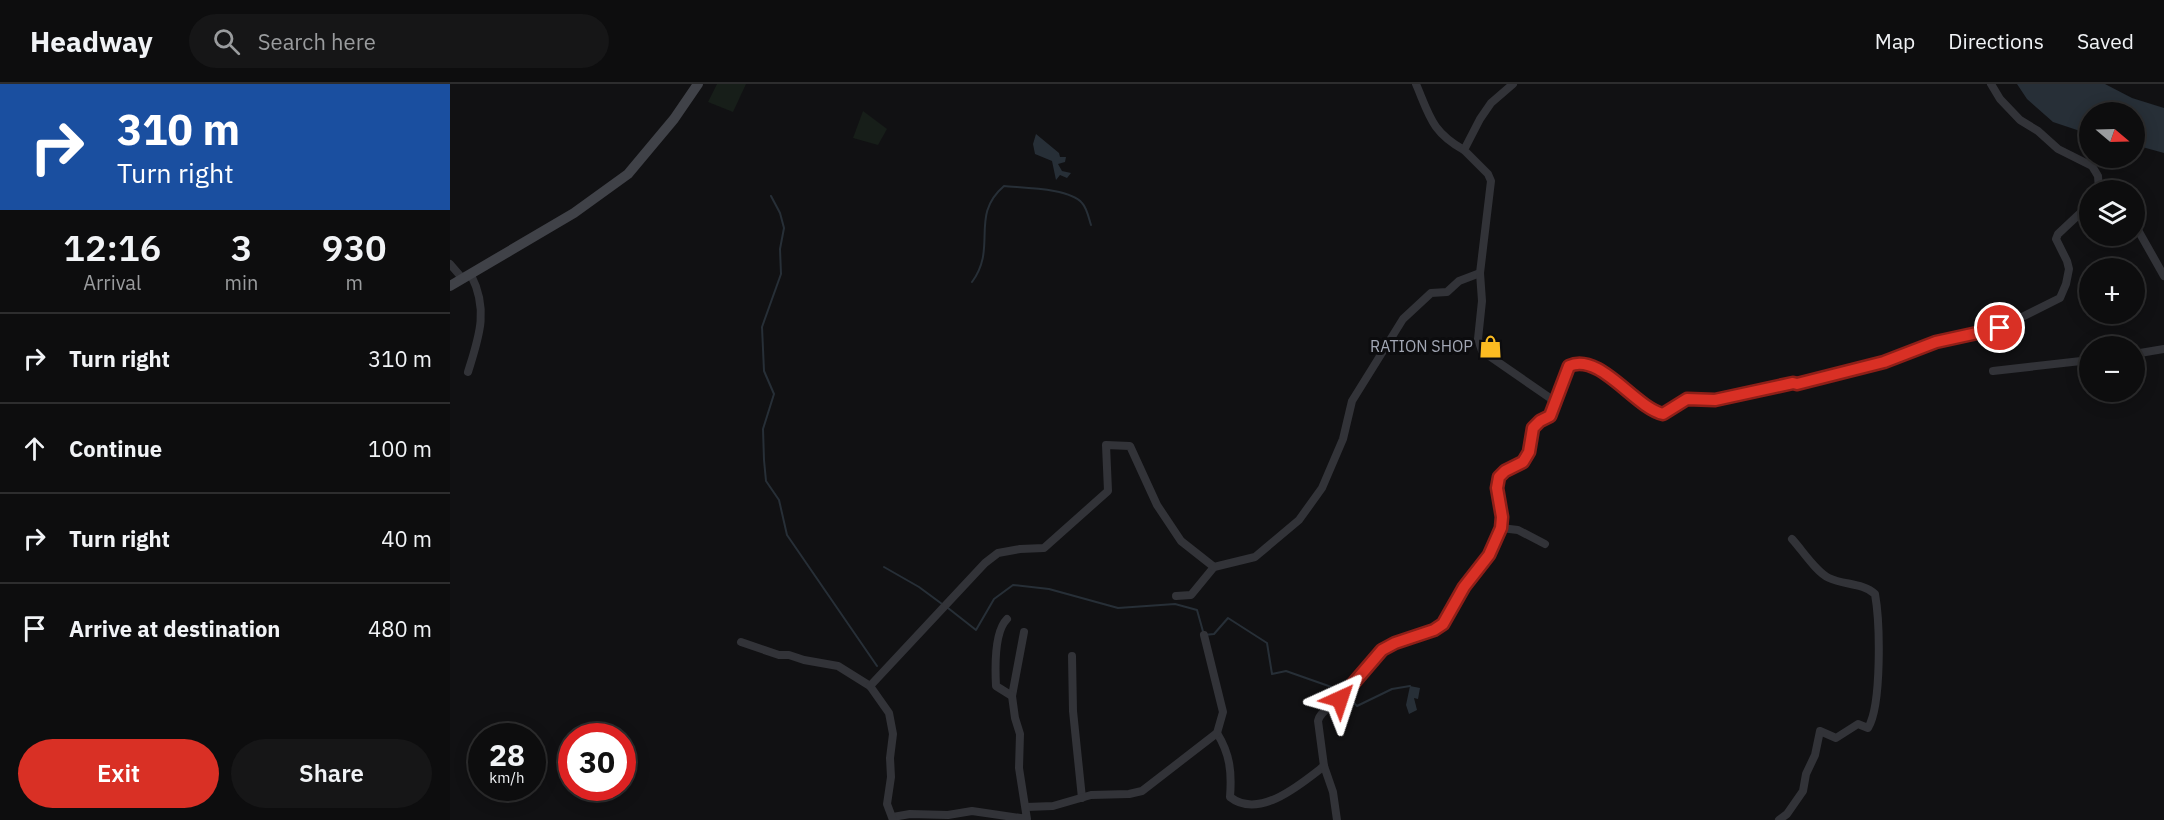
<!DOCTYPE html>
<html lang="en">
<head>
<meta charset="utf-8">
<style>
  :root { --surface:#0d0d0e; --page:#161617; --text:#f1f3f6; --muted:#9a9c9e; --line:#2d2d2e; --accent:#d93025 }
  body { margin:0; font-family:"IBM Plex Sans",sans-serif; background:var(--page); color:var(--text); height:100vh; display:flex; flex-direction:column; font-size:22px; white-space:nowrap }
  * { box-sizing:border-box; margin:0 }
  p { font-size:20px; color:var(--muted) }
  .icon { flex:none; width:33px; height:33px; fill:none; stroke:currentColor; stroke-width:2; stroke-linecap:round; stroke-linejoin:round }
  .map { position:relative; flex:1; overflow:hidden }
  .side { display:flex; flex-direction:column; background:var(--surface); width:450px }
  .side>* { flex:none }
  .top-card { background:#1a4fa0; color:#fff; overflow:hidden }
  .needle { width:39px; rotate:109deg }
  .fabs { position:absolute; left:1629px; top:18px; display:grid; gap:12px }
  .fabs a { display:grid; place-items:center; width:66px; height:66px; border-radius:50%; background:var(--surface); box-shadow:0 3px 15px #0003,0 0 0 2px var(--line); font-size:30px }
  .speed { position:absolute; left:18px; top:639px; display:flex; gap:12px; font-size:30px; font-weight:700; text-align:center }
  .speed>* { display:grid; place-content:center; width:78px; height:78px; border-radius:50%; background:var(--surface); box-shadow:0 3px 15px #0003,0 0 0 2px var(--line); line-height:1 }
  .speed small { font-size:15px; font-weight:400 }
  .speed .limit { border:9px solid #d22; background:#fff; color:#111 }
  .pin { position:absolute; display:grid; place-items:center; width:51px; height:51px; color:#fff; margin:-26px; border:3px solid #fff; border-radius:50%; box-shadow:0 2px 6px #0007 }
  .me { position:absolute; width:66px; margin:-33px; rotate:42deg; stroke-linejoin:round; filter:drop-shadow(0 0 4px #0008) }
  .turn { display:flex; align-items:center; gap:21px; height:126px; padding:0 18px; font-size:27px }
  .turn .icon { width:78px; height:78px; stroke-width:2.5 }
  .turn b { display:block; font-size:42px; line-height:51px }
  .eta { display:flex; justify-content:space-evenly; align-items:center; height:102px; text-align:center }
  .eta b { font-size:36px; font-weight:600; line-height:42px }
  .action { display:flex; gap:12px; margin-top:auto; padding:12px 18px }
  .action a { flex:1; height:69px; border-radius:36px; background:var(--accent); color:#fff; font-size:24px; font-weight:600; line-height:69px; text-align:center }
  .action a+a { background:var(--page); color:var(--text) }
  ul { padding:0; list-style:none }
  li { display:flex; align-items:center; gap:18px; height:90px; padding:0 18px; border-top:2px solid var(--line) }
  li div { flex:1 }
  li b { display:block; font-size:22px }
  li em { font-style:normal }
  header { display:flex; align-items:center; gap:36px; box-sizing:border-box; height:84px; padding:0 30px; background:var(--surface); border-bottom:2px solid var(--line) }
  header strong { font-size:28px }
  nav { display:flex; gap:33px; margin-inline-start:auto; font-size:21px }
  .search { width:420px; height:54px; background:var(--page); display:flex; align-items:center; gap:15px; box-sizing:border-box; padding:0 21px; border-radius:33px; color:var(--muted); font-size:22px }
  main { display:flex; flex:1; min-height:0 }
  .map>svg:first-child { display:block }
  .grass { fill:#171e19 }
  .water { fill:#272f37 }
  .lines { fill:none; stroke-linecap:round; stroke-linejoin:round }
  .stream { stroke:#272f37; stroke-width:2 }
  .minor { stroke:#323338; stroke-width:8 }
  .secondary { stroke:#404248; stroke-width:10 }
  .route-casing { stroke:#8d1f18; stroke-width:15 }
  .route { stroke:#d93025; stroke-width:10 }
  .labels { text-anchor:middle; dominant-baseline:central; stroke-width:6; stroke-linejoin:round; paint-order:stroke }
  .poi-label { font-size:16px; fill:#a2a7b4; stroke:#0c0c0e; text-anchor:end }
</style>
</head>
<body>
<header>
<strong>Headway</strong>
<div class="search"><svg class="icon" aria-label="search" viewBox="0 0 24 24"><circle cx="10" cy="10" r="6"/><path d="M15 15l6 6"/></svg>Search here</div>
<nav><a>Map</a><a>Directions</a><a>Saved</a></nav>
</header>
<main>
<section class="side">
<div class="top-card">
<div class="turn"><svg class="icon" aria-label="right" viewBox="0 0 24 24"><path d="M7 20v-9h11M14 6l5 5-5 5"/></svg><div><b>310 m</b>Turn right</div></div>
</div>
<div class="eta">
<div><b>12:16</b><p>Arrival</p></div>
<div><b>3</b><p>min</p></div>
<div><b>930</b><p>m</p></div>
</div>
<ul>
<li><svg class="icon" aria-label="right" viewBox="0 0 24 24"><path d="M7 20v-9h11M14 6l5 5-5 5"/></svg><div><b>Turn right</b></div><em>310 m</em></li>
<li><svg class="icon" aria-label="ahead" viewBox="0 0 24 24"><path d="M12 20V5M6 11l6-6 6 6"/></svg><div><b>Continue</b></div><em>100 m</em></li>
<li><svg class="icon" aria-label="right" viewBox="0 0 24 24"><path d="M7 20v-9h11M14 6l5 5-5 5"/></svg><div><b>Turn right</b></div><em>40 m</em></li>
<li><svg class="icon" aria-label="arrive" viewBox="0 0 24 24"><path d="M6 21V4h12l-3 4 3 4H6"/></svg><div><b>Arrive at destination</b></div><em>480 m</em></li>
</ul>
<div class="action"><a>Exit</a><a>Share</a></div>
</section>
<div class="map">
<svg width="1714" height="736" viewBox="0 0 1714 736">
  <rect width="100%" height="100%" fill="#111113"/>
  <!-- grass -->
  <g class="grass">
    <path d="M 267,0 L 296,0 L 283,28 L 258,18 Z"/>
    <path d="M 413,27 L 437,45 L 428,61 L 403,54 Z"/>
  </g>
  <!-- water -->
  <g class="water">
    <path d="M 1567,0 L 1655,0 L 1682,14 L 1714,24 L 1714,69 L 1685,61 L 1684,28 L 1640,28 L 1639,50 L 1603,38 L 1577,15 Z"/>
    <path d="M 586,50 L 609,69 L 610,73 L 616,73 L 615,78 L 608,80 L 612,87 L 621,89 L 617,94 L 610,91 L 606,96 L 602,77 L 585,70 L 583,60 Z"/>
    <path d="M 960,602 L 970,604 L 968,615 L 964,614 L 967,626 L 959,630 L 956,621 Z"/>
  </g>
  <g class="lines">
    <!-- stream -->
    <g class="stream">
      <path d="M 321,112 L 330,129 L 334,144 L 330,165 L 331,190 L 312,243 L 314,287 L 324,310 L 313,345 L 314,376 L 316,397 L 329,416 L 337,451 L 427,582"/>
      <path d="M 522,198 C 548,163 519,132 554,102 C 573,104 620,104 632,119 C 637,124 639,135 641,141"/>
      <path d="M 434,483 L 469,503 L 492,520"/>
      <path d="M 498,524 L 526,546 L 544,515 L 563,501 L 599,505 L 668,524 L 725,520 L 747,526 L 754,551 L 764,550 L 778,534 L 817,559 L 822,590 L 836,587 L 890,606"/>
      <path d="M 899,614 L 907,622 L 942,605 L 960,602"/>
    </g>
    <!-- minor -->
    <g class="minor">
      <path d="M 966,0 C 980,33 982,48 1014,66"/>
      <path d="M 1541,0 L 1550,15 L 1570,36 L 1588,47 L 1608,65 L 1642,82 L 1648,92 L 1649,106"/>
      <path d="M 1684,139 L 1714,192"/>
      <path d="M 0,180 L 13,195"/>
      <path d="M 1684,270 L 1714,265"/>
      <path d="M 1543,287 L 1640,276"/>
      <path d="M 18,288 C 29,253 39,226 21,191"/>
      <path d="M 1103,319 L 1119,282 L 1127,278 L 1145,282 L 1176,307 L 1209,329 L 1213,330 L 1237,315 L 1265,316 L 1343,299 L 1348,300 L 1434,278 L 1486,258 L 1550,244 L 1610,214 L 1616,200 L 1619,185 L 1617,177 L 1606,155 L 1608,150 L 1640,120"/>
      <path d="M 1051,444 L 1068,446 L 1095,460"/>
      <path d="M 726,512 L 741,511 L 764,483"/>
      <path d="M 291,558 L 329,571 L 339,571 L 354,576 L 388,582 L 420,602"/>
      <path d="M 622,572 L 623,627 L 632,714"/>
      <path d="M 562,612 L 574,548"/>
      <path d="M 767,649 C 780,670 782,688 780,713 C 809,736 851,700 874,682"/>
      <path d="M 576,723 L 603,722 L 641,711 L 679,710 L 692,707 L 767,649 L 773,628 L 754,551"/>
      <path d="M 443,733 L 460,730 L 498,731 L 522,727 L 577,735 L 569,684 L 570,650 L 565,634 L 562,612 L 546,602 C 545,583 544,548 557,535"/>
      <path d="M 443,736 L 437,720 L 441,693 L 440,674 L 443,650 L 439,629 L 420,602 L 535,479 L 548,469 L 570,465 L 594,464 L 658,407 L 656,361 L 680,362 L 707,421 L 731,457 L 764,483 L 805,473 L 849,436 L 872,404 L 893,355 L 902,317 L 953,235 L 981,209 L 997,208 L 1009,197 L 1030,189"/>
      <path d="M 887,736 L 883,708 L 874,682 L 868,637 C 870,627 883,622 890,615 C 909,597 920,571 944,559 C 959,552 982,552 994,539 C 1003,529 1006,514 1014,503 C 1027,484 1044,469 1051,445 C 1055,429 1040,406 1051,391 C 1056,384 1067,383 1074,377 C 1082,368 1078,357 1082,347 C 1087,332 1098,340 1103,319 L 1100,314 L 1032,267 L 1028,255 L 1032,217 L 1030,189 L 1041,97 L 1038,90 L 1014,66 L 1030,35 L 1041,19 L 1063,0"/>
      <path d="M 1329,736 L 1337,730 L 1353,707 L 1356,690 L 1365,671 L 1370,647 L 1386,654 L 1408,640 L 1418,644 C 1432,621 1430,538 1425,510 C 1413,499 1394,501 1379,494 C 1366,488 1353,467 1342,455"/>
    </g>
    <!-- secondary -->
    <path class="secondary" d="M 0,202 L 124,129 L 178,90 L 224,35 L 248,0"/>
  </g>
  <g class="lines">
    <defs>
      <path id="route" d="M 890,615 L 932,566 L 945,559 L 984,546 L 993,540 L 1014,503 L 1039,471 L 1051,444 L 1052,433 L 1047,404 L 1049,393 L 1055,387 L 1073,378 L 1079,368 L 1083,344 L 1090,337 L 1100,332 L 1119,282 C 1150,268 1184,323 1213,330 L 1237,315 L 1265,316 L 1343,299 L 1347,300 L 1434,278 L 1486,258 L 1550,244"/>
    </defs>
    <!-- route casing -->
    <use href="#route" class="route-casing"/>
    <!-- route -->
    <use href="#route" class="route"/>
  </g>
  <!-- icons -->
  <defs>
    <symbol id="shop-bare" viewBox="-9 -9 18 18"><path d="M-5-2.5h2.3a2.7 3.5 0 0 1 5.4 0H5L5.5 6h-11ZM-1.5-2.5h3a1.5 2.3 0 0 0-3 0Z" fill="#fbbb21" stroke="#0c0c0e" stroke-width="2.5" paint-order="stroke"/></symbol>
  </defs>
  <g fill-rule="evenodd">
    <use href="#shop-bare" x="1024" y="246" width="33" height="33"/>
  </g>
  <g class="labels">
    <!-- poi labels -->
    <g class="poi-label">
      <text x="1023" y="262">RATION SHOP</text>
    </g>
  </g>
</svg>
<div class="fabs">
<a><svg class="needle" viewBox="-14 -14 28 28"><path d="M0-13l5 13h-10z" fill="#e53935"/><path d="M0 13l5-13h-10z" fill="#9a9c9e"/></svg></a>
<a><svg class="icon" aria-label="layers" viewBox="0 0 24 24"><path d="M12 4l9 5-9 5-9-5zM3 14l9 5 9-5"/></svg></a>
<a>+</a>
<a>−</a>
</div>
<div class="speed"><div>28<small>km/h</small></div><div class="limit">30</div></div>
<div class="pin" style="left:1550px;top:244px;background:#d93025"><svg class="icon" aria-label="arrive" viewBox="0 0 24 24"><path d="M6 21V4h12l-3 4 3 4H6"/></svg></div>
<svg class="me" style="left:890px;top:615px" viewBox="-20 -20 40 40"><path d="M0-17L14 15 0 8-14 15z" fill="#d93025" stroke="#fff" stroke-width="4"/></svg>
</div>
</main>
</body>
</html>
